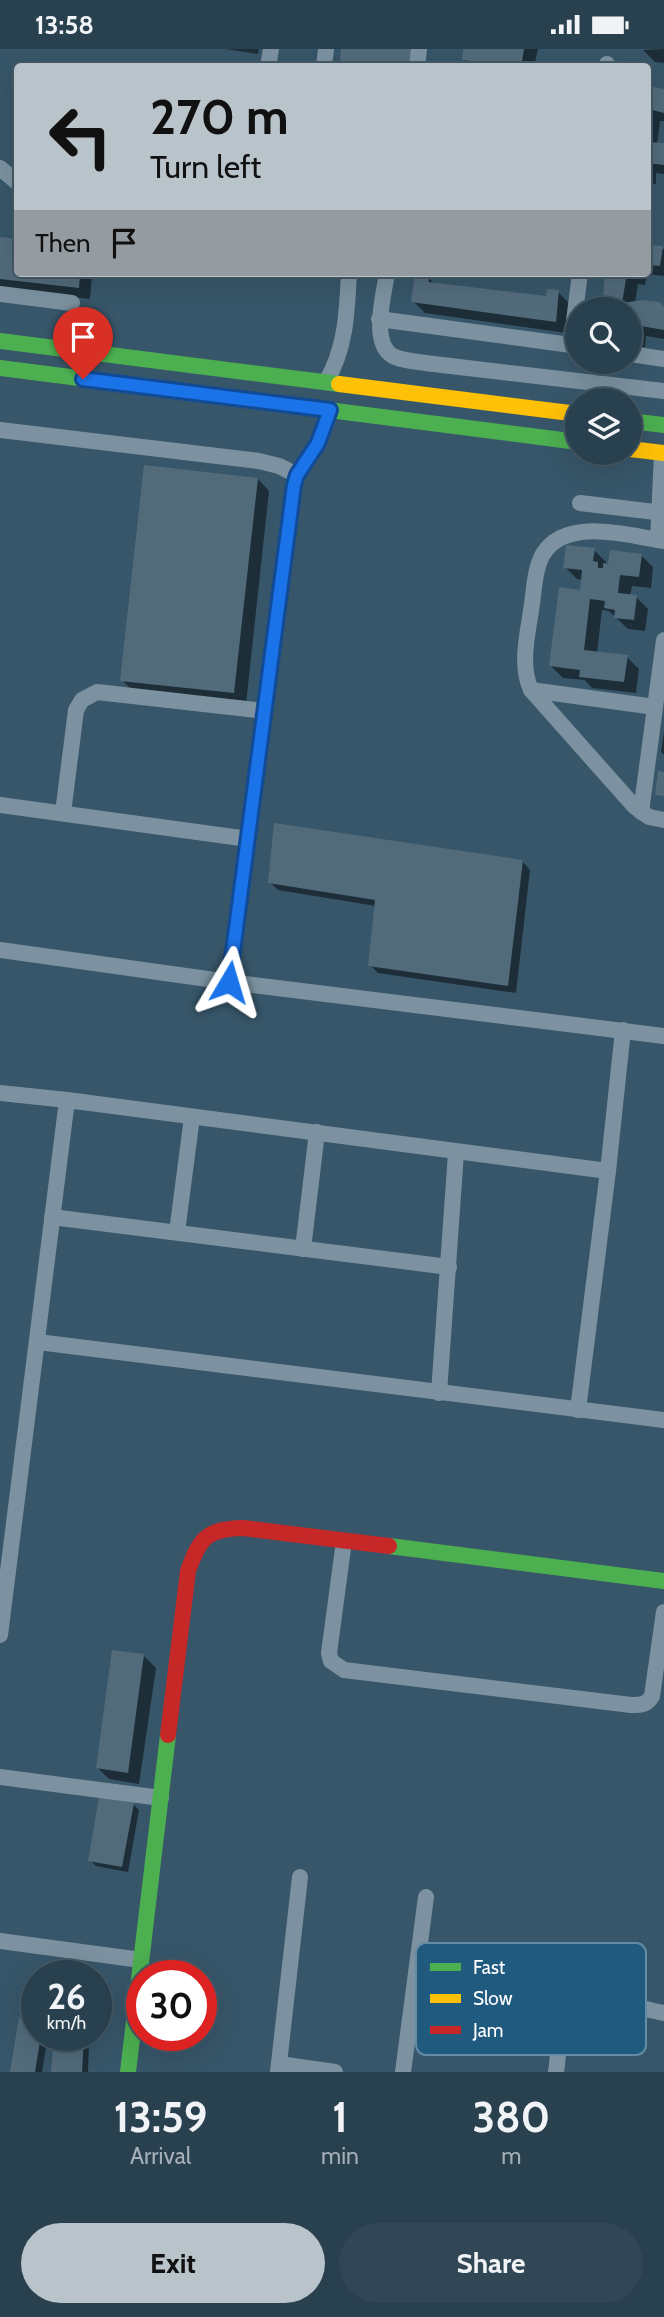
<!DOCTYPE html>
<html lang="en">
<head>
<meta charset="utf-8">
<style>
  :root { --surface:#29404f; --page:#314756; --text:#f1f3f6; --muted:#a5afb7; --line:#455966; --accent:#b9c4ca }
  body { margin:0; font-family:Cabin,sans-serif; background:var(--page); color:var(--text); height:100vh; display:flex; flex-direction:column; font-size:26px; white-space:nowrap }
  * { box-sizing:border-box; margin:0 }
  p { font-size:23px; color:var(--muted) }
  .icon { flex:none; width:38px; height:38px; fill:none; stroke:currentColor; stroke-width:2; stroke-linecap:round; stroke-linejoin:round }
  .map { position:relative; height:2023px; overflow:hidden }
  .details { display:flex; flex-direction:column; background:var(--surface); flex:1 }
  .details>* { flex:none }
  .hud { position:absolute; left:14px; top:14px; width:637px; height:214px; border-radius:7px; box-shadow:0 7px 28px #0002,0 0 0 2px var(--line); background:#b9c4ca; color:#111; overflow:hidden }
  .controls { position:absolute; left:565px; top:248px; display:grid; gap:14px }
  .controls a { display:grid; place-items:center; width:77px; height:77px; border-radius:50%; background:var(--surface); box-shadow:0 7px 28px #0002,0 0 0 2px var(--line); font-size:35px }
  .speed { position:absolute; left:21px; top:1911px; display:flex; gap:14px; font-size:35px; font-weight:700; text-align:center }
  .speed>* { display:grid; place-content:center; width:91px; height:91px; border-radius:50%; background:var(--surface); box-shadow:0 7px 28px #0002,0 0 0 2px var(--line); line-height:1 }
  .speed small { font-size:18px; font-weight:400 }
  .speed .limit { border:10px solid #d22; background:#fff; color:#111 }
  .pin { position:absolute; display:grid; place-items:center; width:60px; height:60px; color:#fff; margin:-72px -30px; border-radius:50% 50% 50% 0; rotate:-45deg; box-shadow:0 0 7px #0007 }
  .pin .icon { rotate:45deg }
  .me { position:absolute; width:77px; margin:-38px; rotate:7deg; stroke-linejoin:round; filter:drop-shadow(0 0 5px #0008) }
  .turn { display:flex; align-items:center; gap:24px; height:147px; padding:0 21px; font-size:32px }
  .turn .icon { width:91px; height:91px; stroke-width:2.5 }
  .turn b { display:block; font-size:49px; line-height:60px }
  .then { display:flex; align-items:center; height:66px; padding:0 21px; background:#0003; gap:14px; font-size:26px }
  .eta { display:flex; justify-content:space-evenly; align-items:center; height:119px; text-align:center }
  .eta b { font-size:42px; font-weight:700; line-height:49px }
  .button { display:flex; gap:14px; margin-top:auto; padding:14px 21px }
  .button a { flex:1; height:80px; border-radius:42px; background:var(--accent); color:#111; font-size:28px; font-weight:700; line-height:80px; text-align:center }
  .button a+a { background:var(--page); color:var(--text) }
  .status { display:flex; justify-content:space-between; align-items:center; height:49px; padding:0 35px; background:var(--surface); direction:ltr }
  .status svg { height:19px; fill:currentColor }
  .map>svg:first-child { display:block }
  .shadow { fill:#0007 }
  .building { fill:#526b7b }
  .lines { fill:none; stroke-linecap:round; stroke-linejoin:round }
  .street { stroke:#7c92a0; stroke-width:16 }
  .fast { stroke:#4caf50; stroke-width:16 }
  .slow { stroke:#ffc107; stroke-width:16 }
  .jam { stroke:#c62828; stroke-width:16 }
  .route-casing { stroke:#114b97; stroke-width:18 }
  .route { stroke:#1a73e8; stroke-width:12 }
  .key { fill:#215a7f; stroke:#648ca5; stroke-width:2 }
  .key-label { font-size:19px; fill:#fff }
</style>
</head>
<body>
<div class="status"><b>13:58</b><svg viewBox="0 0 49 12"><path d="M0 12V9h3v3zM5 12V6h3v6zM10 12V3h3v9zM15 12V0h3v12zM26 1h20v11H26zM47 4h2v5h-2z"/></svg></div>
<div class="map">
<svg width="664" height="2023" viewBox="0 0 664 2023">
  <rect width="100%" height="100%" fill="#375669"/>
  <!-- shadow -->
  <g class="shadow">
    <path d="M 226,0 L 259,0 L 258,5 Z"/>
    <path d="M 343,0 L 401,0 L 414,2 L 426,14 L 425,18 L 347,18 L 342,12 Z"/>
    <path d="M 465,0 L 538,0 L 534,18 L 471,18 L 463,10 Z"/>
    <path d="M 664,0 L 664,14 L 655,13 L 643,1 Z"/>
    <path d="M 648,39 L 664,41 L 664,72 L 660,72 L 657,95 L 664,96 L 664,125 L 656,124 L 656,135 L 649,134 L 648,146 Z"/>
    <path d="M 0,189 L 18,224 L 92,224 L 90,250 L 0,240 Z"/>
    <path d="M 648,198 L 664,200 L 664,227 L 647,225 L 645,236 L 638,235 L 635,254 L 664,260 L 664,290 L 646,287 L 645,298 L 635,298 L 630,293 L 630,261 L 604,261 L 607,224 L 648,224 Z"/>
    <path d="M 427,228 L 435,235 L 547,249 L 558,243 L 570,255 L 567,284 L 425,264 L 413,252 Z"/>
    <path d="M 258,430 L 269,442 L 246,655 L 134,643 L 122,631 Z"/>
    <path d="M 594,501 L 606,513 L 606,516 L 641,506 L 653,518 L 651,539 L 632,537 L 630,547 L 636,548 L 648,560 L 645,582 L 628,580 L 609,562 L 602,561 L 597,604 L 627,608 L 639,620 L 636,644 L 592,639 L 585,631 L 563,629 L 551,617 L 581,542 L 583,531 L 577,530 L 565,518 Z"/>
    <path d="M 664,682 L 664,706 L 661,703 Z"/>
    <path d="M 522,812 L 530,821 L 516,944 L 378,924 L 370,916 L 376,857 L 278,841 L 270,833 Z"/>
    <path d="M 144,1607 L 156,1619 L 139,1735 L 109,1730 L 97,1718 Z"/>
    <path d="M 133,1755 L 139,1761 L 128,1823 L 96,1817 L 90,1811 Z"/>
    <path d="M 37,1986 L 48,1986 L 42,2023 L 12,2023 Z"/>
    <path d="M 83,1990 L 89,1996 L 88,2023 L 53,2023 Z"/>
  </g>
  <!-- building -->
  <g class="building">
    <path d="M 341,0 L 411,0 L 412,18 L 371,18 L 340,13 Z"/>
    <path d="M 463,0 L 524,0 L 521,18 L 462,11 Z"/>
    <path d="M 648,37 L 664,40 L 664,64 L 648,60 Z"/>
    <path d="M 648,93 L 664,94 L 664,116 L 648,114 Z"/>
    <path d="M 0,188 L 18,190 L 18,224 L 80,224 L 79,239 L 0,230 Z"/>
    <path d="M 648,196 L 663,197 L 660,217 L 648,216 Z"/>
    <path d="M 415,224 L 428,226 L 429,233 L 546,247 L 547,240 L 559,241 L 556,273 L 411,253 Z"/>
    <path d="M 605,224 L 627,224 L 622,254 L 643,251 L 659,253 L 664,258 L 664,281 L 635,276 L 633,287 L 630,287 L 630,261 L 602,261 Z"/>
    <path d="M 144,416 L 258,429 L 234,644 L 120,632 Z"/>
    <path d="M 566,496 L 595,499 L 593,512 L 598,513 L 598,519 L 603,519 L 603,514 L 608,515 L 610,501 L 642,505 L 639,528 L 620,526 L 618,544 L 637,546 L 634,571 L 614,569 L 615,561 L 604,559 L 605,552 L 590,550 L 584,601 L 628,606 L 624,633 L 579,628 L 580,621 L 549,617 L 559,538 L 580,541 L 582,521 L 563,519 Z"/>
    <path d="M 658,722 L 664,723 L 664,747 L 655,746 Z"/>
    <path d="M 274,774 L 523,811 L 508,937 L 368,917 L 375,851 L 268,834 Z"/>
    <path d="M 112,1601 L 144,1605 L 128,1724 L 96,1719 Z"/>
    <path d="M 99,1748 L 134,1754 L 122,1818 L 88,1812 Z"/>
    <path d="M 19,1968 L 37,1971 L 37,1986 L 41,1986 L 35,2023 L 10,2023 Z"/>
    <path d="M 54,1986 L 84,1988 L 82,2023 L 51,2023 Z"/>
  </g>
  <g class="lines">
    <!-- street -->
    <g class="street">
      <path d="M 268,18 L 271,0"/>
      <path d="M 324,18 L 326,0"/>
      <path d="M 417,18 L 419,0"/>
      <path d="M 607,18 L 607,15"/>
      <path d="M 0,119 L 18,134"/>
      <path d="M 387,224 C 384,245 370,294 393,307 C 402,312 416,312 425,314 L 664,342"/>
      <path d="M 0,245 L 72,254"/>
      <path d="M 379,270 L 578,297"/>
      <path d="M 571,296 L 580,224"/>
      <path d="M 630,305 L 664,310"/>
      <path d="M 326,333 C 346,299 347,263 349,224"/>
      <path d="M 0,381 L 259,412 L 279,417 L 297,426"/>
      <path d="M 580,454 L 664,464"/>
      <path d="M 658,491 L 662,404"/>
      <path d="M 664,492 C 630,487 566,467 543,505 C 534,521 534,544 531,562 C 527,588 520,617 531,641 L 634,757 L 649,768 L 664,771"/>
      <path d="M 531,641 L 655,658"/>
      <path d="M 0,756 L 248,790"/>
      <path d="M 641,763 L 664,591"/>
      <path d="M 63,764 L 76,661 L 82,651 L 97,643 L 265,662"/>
      <path d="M 0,901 L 229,933 L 664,987"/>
      <path d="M 229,933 L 294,436 L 297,426 L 318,394 L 330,361"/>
      <path d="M 0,1044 L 67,1051 L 608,1122"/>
      <path d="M 52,1168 L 449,1218"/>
      <path d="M 177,1183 L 192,1068"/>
      <path d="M 303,1200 L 317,1083"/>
      <path d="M 38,1293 L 664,1371"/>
      <path d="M 439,1344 L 456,1104"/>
      <path d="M 578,1361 L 608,1122 L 623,981"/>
      <path d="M 344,1492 L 329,1604 L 331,1612 L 344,1621 L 631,1656 C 641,1656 647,1656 652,1647 L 664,1563"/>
      <path d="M 0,1586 L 67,1051"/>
      <path d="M 0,1728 L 161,1749"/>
      <path d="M 0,1892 L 141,1911"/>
      <path d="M 279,2015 L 335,2023"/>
      <path d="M 278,2023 L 300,1828"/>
      <path d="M 403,2023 L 426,1848"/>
      <path d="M 556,2023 C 559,2005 558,1980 566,1964 C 578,1940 642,1960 664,1964"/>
    </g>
    <!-- fast -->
    <g class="fast">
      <path d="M 0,292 L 339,335"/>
      <path d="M 0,319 L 578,393"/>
      <path d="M 630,372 L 664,376"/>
      <path d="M 389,1497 L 664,1532"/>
      <path d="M 128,2023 L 168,1686"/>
    </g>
    <!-- slow -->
    <g class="slow">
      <path d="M 339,335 L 578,365"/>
      <path d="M 630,400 L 664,404"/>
    </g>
    <!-- jam -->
    <path class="jam" d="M 168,1686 L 188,1522 C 200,1489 206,1480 243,1479 L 389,1497"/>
  </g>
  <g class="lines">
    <defs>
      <path id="route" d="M 83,330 L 330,361 L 318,394 L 297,426 L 294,436 L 229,933"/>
    </defs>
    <!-- route casing -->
    <use href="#route" class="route-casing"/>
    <!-- route -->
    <use href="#route" class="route"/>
  </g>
  <!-- legend -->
  <rect x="416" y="1894" width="230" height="112" rx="10" class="key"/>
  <rect x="430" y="1914" width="31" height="8" fill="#4caf50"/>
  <rect x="430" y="1945" width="31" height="9" fill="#ffc107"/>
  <rect x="430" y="1977" width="31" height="8" fill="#c62828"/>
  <g class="key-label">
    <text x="473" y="1925">Fast</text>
    <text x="473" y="1956">Slow</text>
    <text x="473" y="1988">Jam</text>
  </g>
</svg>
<div class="controls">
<a><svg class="icon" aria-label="search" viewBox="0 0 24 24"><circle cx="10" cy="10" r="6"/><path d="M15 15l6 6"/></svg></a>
<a><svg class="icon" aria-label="layers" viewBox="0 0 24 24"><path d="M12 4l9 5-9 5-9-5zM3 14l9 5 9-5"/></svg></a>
</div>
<div class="speed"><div>26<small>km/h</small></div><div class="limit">30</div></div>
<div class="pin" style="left:83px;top:330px;background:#d93025"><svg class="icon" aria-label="arrive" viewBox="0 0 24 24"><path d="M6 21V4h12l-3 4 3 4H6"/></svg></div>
<svg class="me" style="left:229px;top:933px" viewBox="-20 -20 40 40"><path d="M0-17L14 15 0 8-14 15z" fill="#1a73e8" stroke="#fff" stroke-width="4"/></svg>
<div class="hud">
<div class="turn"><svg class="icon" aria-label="left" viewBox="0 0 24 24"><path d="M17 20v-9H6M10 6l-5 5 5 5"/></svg><div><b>270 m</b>Turn left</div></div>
<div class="then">Then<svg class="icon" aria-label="arrive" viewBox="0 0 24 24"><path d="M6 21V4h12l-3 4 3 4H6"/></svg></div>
</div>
</div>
<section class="details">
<div class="eta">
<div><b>13:59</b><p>Arrival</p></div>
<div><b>1</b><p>min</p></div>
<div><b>380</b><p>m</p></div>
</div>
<div class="button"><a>Exit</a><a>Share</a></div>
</section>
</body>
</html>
